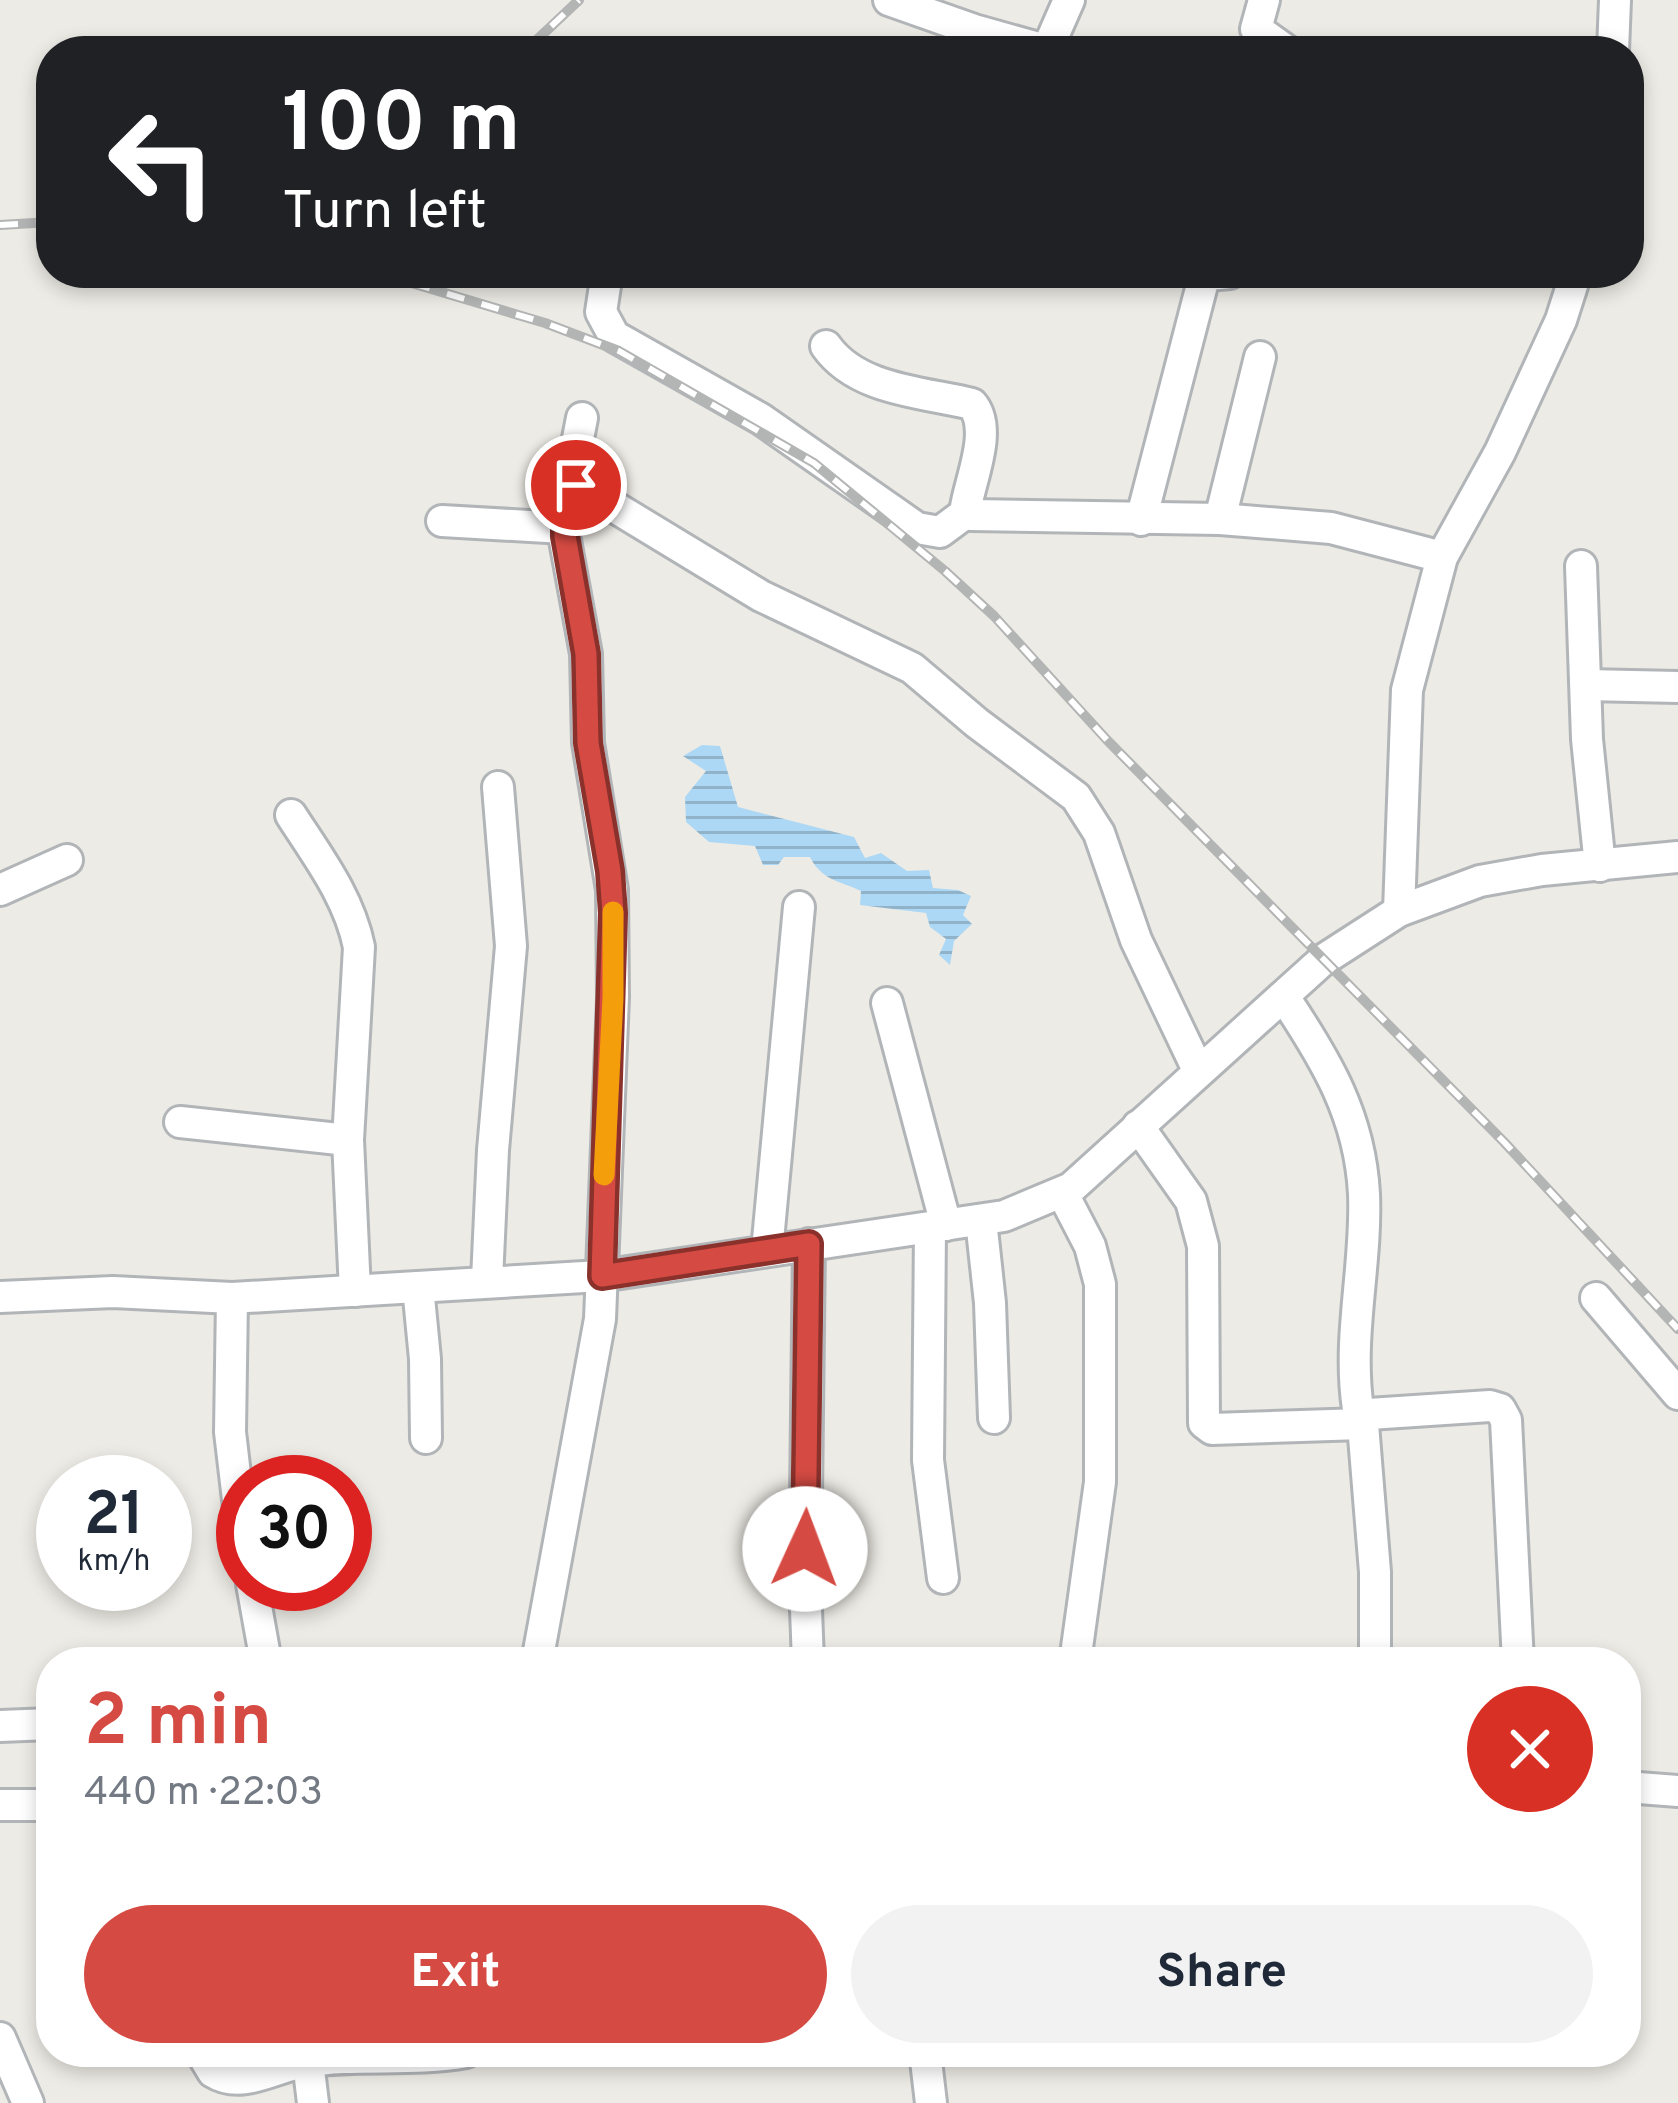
<!DOCTYPE html>
<html lang="en">
<head>
<meta charset="utf-8">
<style>
  :root { --surface:#fff; --page:#f2f2f3; --text:#1f2937; --muted:#747a83; --accent:#d54b43 }
  body { margin:0; font-family:Overpass,sans-serif; background:var(--page); color:var(--text); height:100vh; display:flex; flex-direction:column; font-size:45px; white-space:nowrap }
  * { box-sizing:border-box; margin:0 }
  p { font-size:39px; color:var(--muted) }
  .icon { flex:none; width:66px; height:66px; fill:none; stroke:currentColor; stroke-width:2; stroke-linecap:round; stroke-linejoin:round }
  .map { position:relative; flex:1; overflow:hidden }
  .drawer { position:absolute; left:36px; top:1647px; width:1605px; height:420px; display:flex; flex-direction:column; background:var(--surface); border-radius:48px; box-shadow:0 6px 18px #0003 }
  .drawer>* { flex:none }
  .banner { position:absolute; left:36px; top:36px; width:1608px; height:252px; border-radius:48px; box-shadow:0 6px 18px #0003; background:#202124; color:#fff; overflow:hidden }
  .speed { position:absolute; left:36px; top:1455px; display:flex; gap:24px; font-size:60px; font-weight:700; text-align:center }
  .speed>* { display:grid; place-content:center; width:156px; height:156px; border-radius:50%; background:var(--surface); box-shadow:0 6px 18px #0003; line-height:1 }
  .speed small { font-size:30px; font-weight:400 }
  .speed .limit { border:18px solid #d22; background:#fff; color:#111 }
  .pin { position:absolute; display:grid; place-items:center; width:102px; height:102px; color:#fff; margin:-51px; border:6px solid #fff; border-radius:50%; box-shadow:0 3px 12px #0007 }
  .me { position:absolute; width:132px; margin:-66px; rotate:2deg; stroke-linejoin:round; filter:drop-shadow(0 0 9px #0008) }
  .turn { display:flex; align-items:center; gap:42px; height:252px; padding:0 48px; font-size:54px }
  .turn .icon { width:156px; height:156px; stroke-width:2.5 }
  .turn b { display:block; font-size:84px; line-height:102px }
  .round { display:grid; place-items:center; flex:none; width:126px; height:126px; border-radius:63px; background:var(--page) }
  .headline { display:flex; align-items:center; justify-content:space-between; height:204px; padding:0 48px }
  h1 { font-size:72px; font-weight:700; line-height:90px; color:var(--accent) }
  .cta { display:flex; gap:24px; margin-top:auto; padding:24px 48px }
  .cta a { flex:1; height:138px; border-radius:72px; background:var(--accent); color:#fff; font-size:48px; font-weight:700; line-height:138px; text-align:center }
  .cta a+a { background:var(--page); color:var(--text) }
  .map>svg:first-child { display:block }
  .water { fill:url(#water-rules) }
  .lines { fill:none; stroke-linecap:round; stroke-linejoin:round }
  .minor-casing { stroke:#b2b5b8; stroke-width:36 }
  .minor { stroke:#fff; stroke-width:30 }
  .rail-casing { stroke:#b3b4b4; stroke-width:10 }
  .rail { stroke:#fff; stroke-width:6; stroke-dasharray:18; stroke-linecap:butt }
  .route-casing { stroke:#8a312c; stroke-width:30 }
  .route { stroke:#d54b43; stroke-width:21 }
  .slow { stroke:#f59e0b; stroke-width:21 }
</style>
</head>
<body>
<div class="map">
<svg width="1678" height="2103" viewBox="0 0 1678 2103">
  <defs>
    <pattern id="water-rules" width="6" height="5" patternUnits="userSpaceOnUse" patternTransform="scale(3)"><rect width="6" height="5" fill="#add8f5"/><path d="M0 2.5h6" fill="none" stroke="#90b3ca"/></pattern>
  </defs>
  <rect width="100%" height="100%" fill="#edebe5"/>
  <!-- water -->
  <path class="water" d="M 702,745 L 720,746 L 738,807 L 854,837 L 865,858 L 881,853 L 907,871 L 929,870 L 933,888 L 958,890 L 971,896 L 963,915 L 972,924 L 954,941 L 950,965 L 939,955 L 946,939 L 930,927 L 926,913 L 860,905 L 861,891 C 840,881 821,880 810,857 L 784,857 L 778,865 L 763,865 L 755,846 L 709,842 L 686,822 L 685,797 L 706,771 L 683,756 Z"/>
  <g class="lines">
    <defs>
      <g id="minor">
        <path d="M 889,0 L 974,30 L 1049,51"/>
        <path d="M 1264,0 L 1256,29 L 1287,51"/>
        <path d="M 1047,50 L 1069,0"/>
        <path d="M 1613,51 L 1615,0"/>
        <path d="M 607,273 L 601,312 L 614,336 L 761,419 L 917,528 L 940,532 L 967,512"/>
        <path d="M 826,346 C 857,390 922,392 972,404 C 993,429 971,477 966,507 L 971,515 L 1220,519 L 1331,528 L 1442,557"/>
        <path d="M 568,490 L 582,418"/>
        <path d="M 1220,519 L 1260,357"/>
        <path d="M 1141,520 L 1203,281 L 1207,275 L 1230,273"/>
        <path d="M 442,521 L 564,528"/>
        <path d="M 1581,566 L 1587,739 L 1600,866"/>
        <path d="M 1586,685 L 1678,687"/>
        <path d="M 291,815 C 318,857 349,897 359,947 L 348,1140 L 355,1291"/>
        <path d="M 0,890 L 67,860"/>
        <path d="M 1399,911 L 1407,690 L 1442,557 L 1500,452 L 1561,320 L 1576,273"/>
        <path d="M 1284,997 C 1326,1060 1360,1116 1364,1194 C 1367,1266 1347,1337 1358,1409 L 1369,1414 L 1490,1406 L 1500,1409 L 1506,1420 L 1518,1662"/>
        <path d="M 887,1003 L 946,1225"/>
        <path d="M 180,1122 L 348,1140"/>
        <path d="M 1138,1126 L 1191,1201 L 1203,1246 L 1204,1423 L 1212,1429 L 1362,1424"/>
        <path d="M 1063,1194 L 1090,1246 L 1100,1284 L 1100,1482 L 1075,1662"/>
        <path d="M 981,1220 L 990,1303 L 994,1418"/>
        <path d="M 930,1228 L 928,1460 L 943,1578"/>
        <path d="M 767,1251 L 799,907"/>
        <path d="M 487,1280 L 493,1150 L 511,946 L 498,787"/>
        <path d="M 418,1287 L 425,1359 L 426,1438"/>
        <path d="M 0,1297 L 113,1292 L 232,1298 L 601,1276 L 1004,1216 L 1071,1188 L 1323,960 L 1399,911 L 1480,881 L 1542,870 L 1678,857"/>
        <path d="M 232,1298 L 230,1432 L 243,1542"/>
        <path d="M 1596,1298 L 1678,1394"/>
        <path d="M 1362,1412 L 1375,1572 L 1375,1662"/>
        <path d="M 252,1584 L 266,1662"/>
        <path d="M 537,1662 L 600,1319 L 613,997 L 612,890 L 588,743 L 586,654 L 564,535 L 568,490 L 580,486 L 761,596 L 912,668 L 977,723 L 1076,797 L 1099,833 L 1136,940 L 1198,1070"/>
        <path d="M 808,1662 L 805,1583 L 809,1244"/>
        <path d="M 0,1726 L 51,1724"/>
        <path d="M 1626,1787 L 1678,1791"/>
        <path d="M 0,1805 L 51,1805"/>
        <path d="M 0,2038 L 28,2103"/>
        <path d="M 201,2052 L 213,2072 C 242,2090 274,2067 304,2062 C 357,2053 411,2062 466,2052"/>
        <path d="M 300,2052 L 309,2070 L 313,2103"/>
        <path d="M 925,2052 L 931,2103"/>
      </g>
    </defs>
    <!-- minor casing -->
    <use href="#minor" class="minor-casing"/>
    <!-- minor -->
    <use href="#minor" class="minor"/>
    <defs>
      <g id="rail">
        <path d="M 525,51 L 579,0"/>
        <path d="M 0,225 L 51,222"/>
        <path d="M 378,273 L 545,323 L 619,351 L 814,463 L 945,571 L 994,616 L 1107,740 L 1504,1142 L 1678,1329"/>
      </g>
    </defs>
    <!-- rail casing -->
    <use href="#rail" class="rail-casing"/>
    <!-- rail -->
    <use href="#rail" class="rail"/>
  </g>
  <g class="lines">
    <defs>
      <path id="route" d="M 576,485 L 565,495 L 565,536 L 586,654 L 588,743 L 610,871 L 613,913 L 602,1276 L 809,1244 L 805,1549"/>
    </defs>
    <!-- route casing -->
    <use href="#route" class="route-casing"/>
    <!-- route -->
    <use href="#route" class="route"/>
    <!-- slow -->
    <path class="slow" d="M 604,1175 L 613,998 L 613,912"/>
  </g>
</svg>
<div class="speed"><div>21<small>km/h</small></div><div class="limit">30</div></div>
<div class="pin" style="left:576px;top:485px;background:#d93025"><svg class="icon" aria-label="arrive" viewBox="0 0 24 24"><path d="M6 21V4h12l-3 4 3 4H6"/></svg></div>
<svg class="me" style="left:805px;top:1549px" viewBox="-20 -20 40 40"><circle r="19" fill="#fff"/><path d="M0-13L10 11 0 6-10 11z" fill="#d54b43"/></svg>
<div class="banner">
<div class="turn"><svg class="icon" aria-label="left" viewBox="0 0 24 24"><path d="M17 20v-9H6M10 6l-5 5 5 5"/></svg><div><b>100 m</b>Turn left</div></div>
</div>
<section class="drawer">
<div class="headline"><div><h1>2 min</h1><p>440 m · 22:03</p></div><a class="round" style="background:#d93025;color:#fff"><svg class="icon" aria-label="close" viewBox="0 0 24 24"><path d="M6 6l12 12M18 6L6 18"/></svg></a></div>
<div class="cta"><a>Exit</a><a>Share</a></div>
</section>
</div>
</body>
</html>
